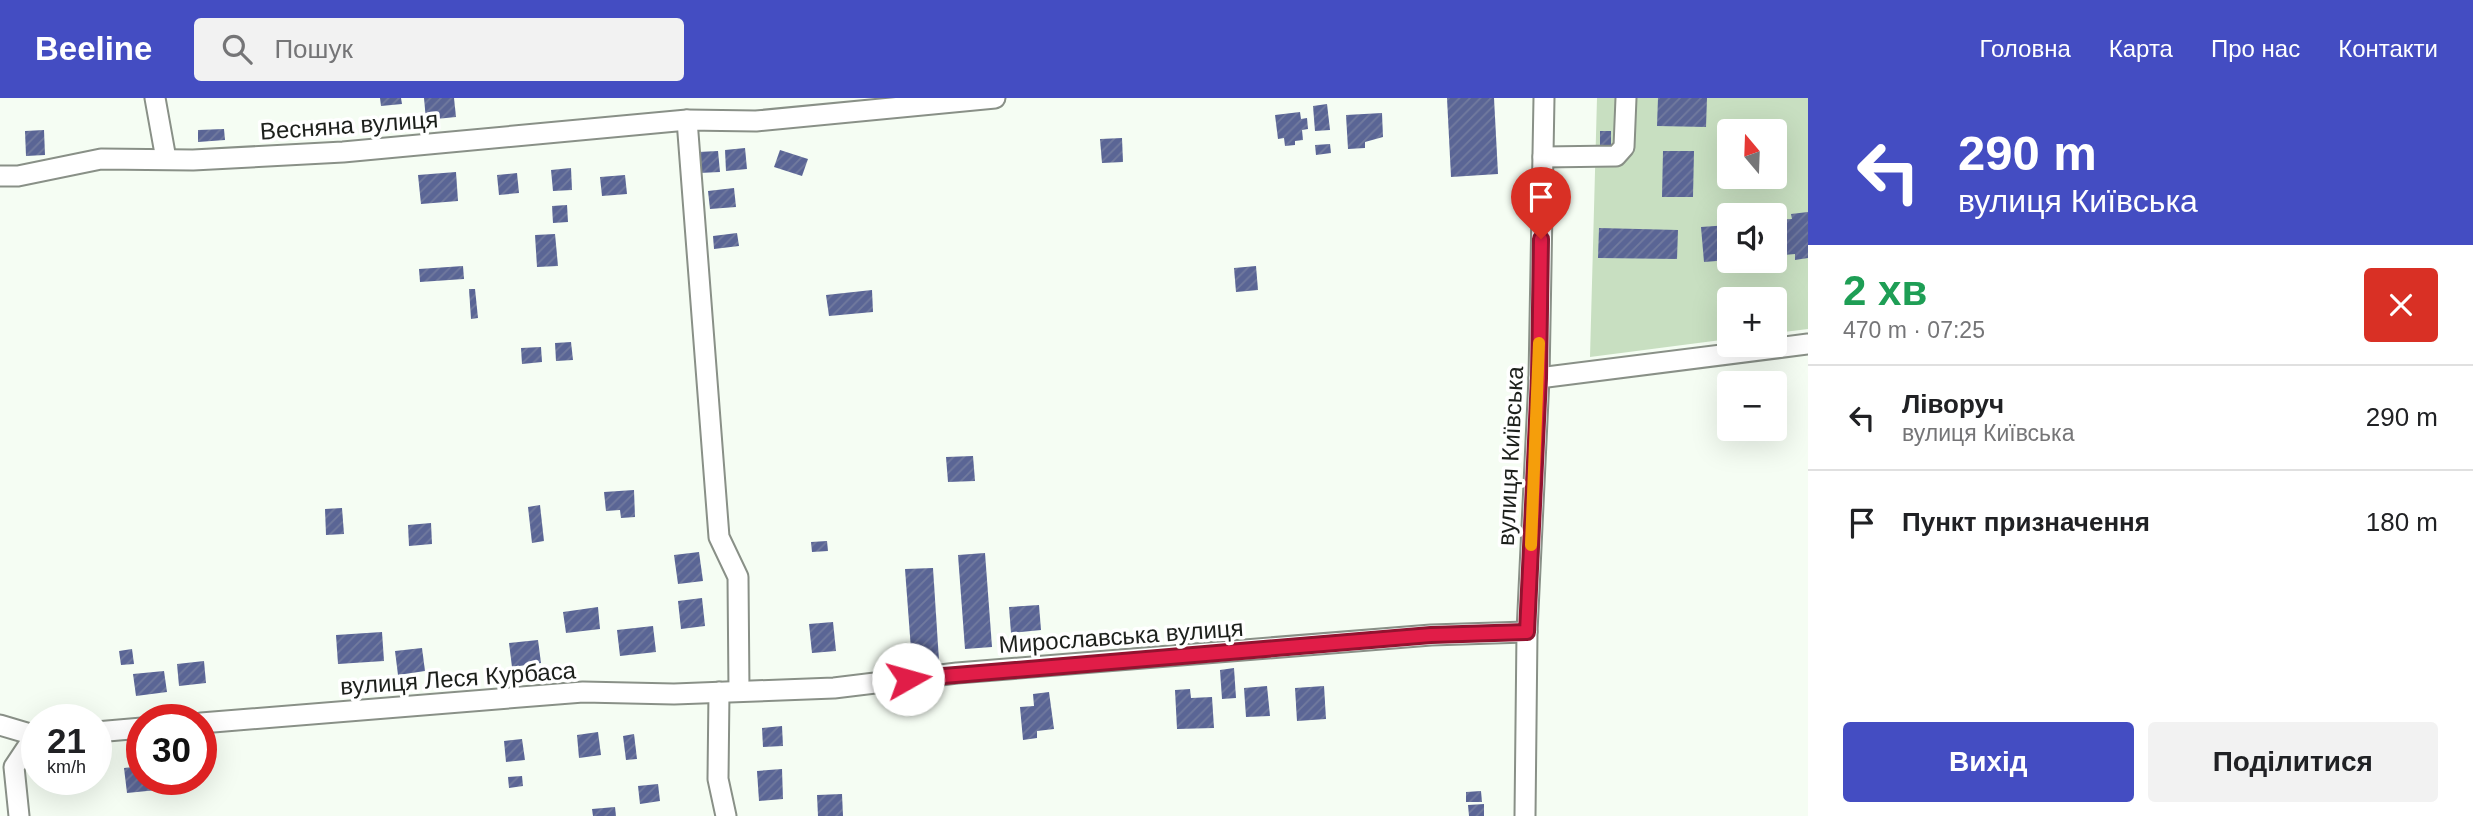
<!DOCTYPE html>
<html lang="uk">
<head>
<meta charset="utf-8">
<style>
  :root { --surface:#fff; --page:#f2f2f2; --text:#202124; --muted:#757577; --line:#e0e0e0; --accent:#444dc2 }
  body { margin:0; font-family:Helvetica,sans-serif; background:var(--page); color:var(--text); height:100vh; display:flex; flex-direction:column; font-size:26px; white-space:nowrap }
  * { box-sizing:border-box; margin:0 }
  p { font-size:23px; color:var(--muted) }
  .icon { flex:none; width:38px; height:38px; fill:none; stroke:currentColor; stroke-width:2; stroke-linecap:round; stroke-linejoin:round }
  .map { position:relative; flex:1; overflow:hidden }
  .details { display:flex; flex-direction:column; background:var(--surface); width:665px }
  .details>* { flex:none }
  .hud { background:#444dc2; color:#fff; overflow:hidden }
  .needle { width:46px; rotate:341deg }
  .buttons { position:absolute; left:1717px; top:21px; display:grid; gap:14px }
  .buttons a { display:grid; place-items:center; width:70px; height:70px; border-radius:7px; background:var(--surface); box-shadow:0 7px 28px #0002; font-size:35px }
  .speed { position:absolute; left:21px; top:606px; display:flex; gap:14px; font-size:35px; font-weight:700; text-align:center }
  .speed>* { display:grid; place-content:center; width:91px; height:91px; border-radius:50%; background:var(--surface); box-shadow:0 7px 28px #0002; line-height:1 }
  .speed small { font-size:18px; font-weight:400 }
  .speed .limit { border:10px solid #d22; background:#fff; color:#111 }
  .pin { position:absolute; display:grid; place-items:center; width:60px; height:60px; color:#fff; margin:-72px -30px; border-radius:50% 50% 50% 0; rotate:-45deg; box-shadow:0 0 7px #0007 }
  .pin .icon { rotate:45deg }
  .me { position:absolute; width:77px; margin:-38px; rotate:83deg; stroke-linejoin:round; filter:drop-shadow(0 0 5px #0008) }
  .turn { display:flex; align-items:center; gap:24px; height:147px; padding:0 35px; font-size:32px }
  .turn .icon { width:91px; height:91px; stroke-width:2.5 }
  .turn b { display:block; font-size:49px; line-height:60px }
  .round { display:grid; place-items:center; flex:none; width:74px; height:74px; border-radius:7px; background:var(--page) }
  .summary { display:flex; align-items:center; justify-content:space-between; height:119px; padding:0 35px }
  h1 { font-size:42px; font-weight:800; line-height:52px; color:#1e9e55 }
  .cta { display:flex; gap:14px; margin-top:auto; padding:14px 35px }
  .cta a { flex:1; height:80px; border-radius:7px; background:var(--accent); color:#fff; font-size:28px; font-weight:800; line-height:80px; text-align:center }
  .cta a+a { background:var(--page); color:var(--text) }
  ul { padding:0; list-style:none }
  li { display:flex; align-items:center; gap:21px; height:105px; padding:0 35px; border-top:2px solid var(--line) }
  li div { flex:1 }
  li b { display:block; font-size:26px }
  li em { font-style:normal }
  header { display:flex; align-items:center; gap:42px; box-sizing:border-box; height:98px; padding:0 35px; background:var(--accent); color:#fff }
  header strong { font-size:33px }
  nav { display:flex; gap:38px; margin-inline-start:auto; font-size:24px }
  .search { width:490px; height:63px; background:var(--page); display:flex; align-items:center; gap:18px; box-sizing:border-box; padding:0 24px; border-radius:7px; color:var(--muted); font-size:26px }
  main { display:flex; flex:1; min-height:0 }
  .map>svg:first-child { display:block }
  .grass { fill:#c8dfc1; fill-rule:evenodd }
  .building { fill:url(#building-hatch) }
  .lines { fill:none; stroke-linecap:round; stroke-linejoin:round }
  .minor-casing { stroke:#899087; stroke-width:23 }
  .minor { stroke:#fff; stroke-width:19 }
  .route-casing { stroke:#92132f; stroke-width:18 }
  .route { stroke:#e11d48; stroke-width:12 }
  .slow { stroke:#f59e0b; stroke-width:12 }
  .labels { text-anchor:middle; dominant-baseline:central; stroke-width:7; stroke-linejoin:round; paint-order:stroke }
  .street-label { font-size:24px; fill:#1d201c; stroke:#fff }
</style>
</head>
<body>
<header>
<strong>Beeline</strong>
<div class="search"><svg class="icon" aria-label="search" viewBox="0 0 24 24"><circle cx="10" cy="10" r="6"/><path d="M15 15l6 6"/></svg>Пошук</div>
<nav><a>Головна</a><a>Карта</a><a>Про нас</a><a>Контакти</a></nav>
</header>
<main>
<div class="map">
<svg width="1808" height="718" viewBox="0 0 1808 718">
  <defs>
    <pattern id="building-hatch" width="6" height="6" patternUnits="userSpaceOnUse" patternTransform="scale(1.75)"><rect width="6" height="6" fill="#5a6595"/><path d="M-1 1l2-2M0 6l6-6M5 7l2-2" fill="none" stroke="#727b9e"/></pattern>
  </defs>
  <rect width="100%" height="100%" fill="#f5fdf3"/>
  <!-- grass -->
  <path class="grass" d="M 1597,0 L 1808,0 L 1808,231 L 1775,235 L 1774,201 L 1729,201 L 1729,241 L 1590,259 ZM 1729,33 L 1774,33 L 1774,79 L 1729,79 ZM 1729,117 L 1774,117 L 1774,163 L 1729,163 Z"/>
  <!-- building -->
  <g class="building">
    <path d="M 380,0 L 401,0 L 402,6 L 381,8 Z"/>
    <path d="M 424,0 L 454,0 L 456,19 L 426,22 Z"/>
    <path d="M 1447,0 L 1494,0 L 1498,76 L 1451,79 Z"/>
    <path d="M 1658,0 L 1707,0 L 1706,29 L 1657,28 Z"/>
    <path d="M 1327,6 L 1330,32 L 1315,33 L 1313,8 Z"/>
    <path d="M 1300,14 L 1301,21 L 1307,20 L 1308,31 L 1302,32 L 1303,42 L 1295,43 L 1295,47 L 1285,48 L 1284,40 L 1278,41 L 1275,17 Z"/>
    <path d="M 1382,15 L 1383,39 L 1365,44 L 1365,50 L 1348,51 L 1346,17 Z"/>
    <path d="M 224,31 L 225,42 L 198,44 L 198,32 Z"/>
    <path d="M 44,32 L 45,57 L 26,58 L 25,33 Z"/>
    <rect x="1600" y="33" width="11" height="16"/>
    <path d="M 1122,40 L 1123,64 L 1102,65 L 1100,41 Z"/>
    <path d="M 1330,46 L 1331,55 L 1316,57 L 1315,47 Z"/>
    <path d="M 745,50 L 747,71 L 726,73 L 725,52 Z"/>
    <path d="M 780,52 L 808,61 L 802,78 L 774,69 Z"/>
    <path d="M 718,53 L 720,74 L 699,75 L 698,54 Z"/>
    <path d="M 1663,53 L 1694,53 L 1693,99 L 1662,99 Z"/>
    <path d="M 571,70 L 572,92 L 553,93 L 551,72 Z"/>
    <path d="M 456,74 L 458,103 L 421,106 L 418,77 Z"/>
    <path d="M 517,75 L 519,95 L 499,97 L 497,77 Z"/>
    <path d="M 625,77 L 627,96 L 602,98 L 600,79 Z"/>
    <path d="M 734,90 L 736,109 L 710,111 L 708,93 Z"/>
    <path d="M 567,107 L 568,124 L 553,125 L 552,108 Z"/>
    <path d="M 1808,114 L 1808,160 L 1795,162 L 1795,156 L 1774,158 L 1774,122 L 1792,121 L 1791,116 Z"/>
    <path d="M 1729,127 L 1729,162 L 1704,164 L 1701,129 Z"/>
    <path d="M 1599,130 L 1678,132 L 1677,161 L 1598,160 Z"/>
    <path d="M 737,135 L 739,148 L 714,151 L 713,138 Z"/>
    <path d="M 555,136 L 558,168 L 537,169 L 535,137 Z"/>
    <path d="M 463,168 L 464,181 L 420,184 L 419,171 Z"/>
    <path d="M 1256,168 L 1258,192 L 1236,194 L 1234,170 Z"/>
    <path d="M 469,191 L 475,191 L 478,220 L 471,221 Z"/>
    <path d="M 872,192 L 873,214 L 829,218 L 826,197 Z"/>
    <path d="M 571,244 L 573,262 L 556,263 L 555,245 Z"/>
    <path d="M 541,249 L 542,264 L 522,266 L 521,250 Z"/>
    <path d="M 973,358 L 975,383 L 948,384 L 946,359 Z"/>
    <path d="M 634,392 L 635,419 L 621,420 L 620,412 L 606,413 L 604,394 Z"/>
    <path d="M 540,407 L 544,443 L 532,445 L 528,409 Z"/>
    <path d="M 342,410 L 344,436 L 326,437 L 325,411 Z"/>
    <path d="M 431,425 L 432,446 L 409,448 L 408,427 Z"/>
    <path d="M 827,443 L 828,453 L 812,454 L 811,444 Z"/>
    <path d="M 699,454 L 703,483 L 678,486 L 674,457 Z"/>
    <path d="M 985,455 L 992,549 L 965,551 L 958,457 Z"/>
    <path d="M 933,470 L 939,563 L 912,565 L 905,471 Z"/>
    <path d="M 702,500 L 705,528 L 681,531 L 678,503 Z"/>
    <path d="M 1039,507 L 1041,532 L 1011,535 L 1009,509 Z"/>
    <path d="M 598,509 L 600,531 L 566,535 L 563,514 Z"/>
    <path d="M 833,524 L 836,553 L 812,555 L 809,526 Z"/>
    <path d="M 653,528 L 656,554 L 620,558 L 617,532 Z"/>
    <path d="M 382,534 L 384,563 L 338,566 L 336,537 Z"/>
    <path d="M 538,542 L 541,565 L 512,569 L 509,545 Z"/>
    <path d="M 422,550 L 425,573 L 398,577 L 395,553 Z"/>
    <path d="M 132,551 L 134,566 L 121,567 L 119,553 Z"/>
    <path d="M 204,563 L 206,585 L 179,588 L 177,566 Z"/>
    <path d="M 1234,570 L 1236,600 L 1222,601 L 1220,572 Z"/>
    <path d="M 164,573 L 167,594 L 136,598 L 133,576 Z"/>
    <path d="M 1267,588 L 1270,618 L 1246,619 L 1244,590 Z"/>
    <path d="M 1324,588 L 1326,621 L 1297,623 L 1295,590 Z"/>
    <path d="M 1190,591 L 1191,600 L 1212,599 L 1214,630 L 1177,631 L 1175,592 Z"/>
    <path d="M 1049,594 L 1054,631 L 1037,633 L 1037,640 L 1023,642 L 1020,609 L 1034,608 L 1033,596 Z"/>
    <path d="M 782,628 L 783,648 L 763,649 L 762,630 Z"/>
    <path d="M 598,634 L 601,657 L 579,660 L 577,637 Z"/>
    <path d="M 634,636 L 637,661 L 626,662 L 623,638 Z"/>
    <path d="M 522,641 L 525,662 L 506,664 L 504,643 Z"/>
    <path d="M 142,668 L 142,681 L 156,681 L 157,692 L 127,695 L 124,670 Z"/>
    <path d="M 782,671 L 783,701 L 759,703 L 757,673 Z"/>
    <path d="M 522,678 L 523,688 L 509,690 L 508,679 Z"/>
    <path d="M 178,681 L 197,681 L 198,686 L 179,688 Z"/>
    <path d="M 658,686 L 660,703 L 640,706 L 638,688 Z"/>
    <path d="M 1481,693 L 1482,704 L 1466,704 L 1466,694 Z"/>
    <path d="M 842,696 L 843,718 L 818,718 L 817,697 Z"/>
    <path d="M 1484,706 L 1484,718 L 1469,718 L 1468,707 Z"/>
    <path d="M 615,709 L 616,718 L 593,718 L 592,711 Z"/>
  </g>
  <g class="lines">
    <defs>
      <g id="minor">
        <path d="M 155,0 L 166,61"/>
        <path d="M 687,22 L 719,439 L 738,479 L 739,593"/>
        <path d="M 1543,59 L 1616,58 L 1624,49 L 1626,0"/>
        <path d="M 0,78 L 18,78 L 101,61 L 193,62 L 343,54 L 687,22 L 756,23 L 995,0"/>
        <path d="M 1539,280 L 1808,246"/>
        <path d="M 719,594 L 718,681 L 726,718"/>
        <path d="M 201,625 L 583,594 L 674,596 L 834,590 L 957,575 L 1431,537 L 1527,534"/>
        <path d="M 0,627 L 37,638"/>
        <path d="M 96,634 L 142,630"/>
        <path d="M 19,718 L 14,669 L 34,639"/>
        <path d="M 1525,718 L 1527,534 L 1539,280 L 1544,0"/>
      </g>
    </defs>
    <!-- minor casing -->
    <use href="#minor" class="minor-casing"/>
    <!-- minor -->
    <use href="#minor" class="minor"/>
  </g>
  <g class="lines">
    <defs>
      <path id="route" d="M 908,581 L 1431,537 L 1527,534 L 1539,280 L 1541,141"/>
    </defs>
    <!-- route casing -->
    <use href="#route" class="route-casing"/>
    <!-- route -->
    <use href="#route" class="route"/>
    <!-- slow -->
    <path class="slow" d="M 1531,447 L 1539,245"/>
  </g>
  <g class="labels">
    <!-- street labels -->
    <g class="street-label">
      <text transform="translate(349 27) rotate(-4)">Весняна вулиця</text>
      <text transform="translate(1510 358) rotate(-87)">вулиця Київська</text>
      <text transform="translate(1121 538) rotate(-4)">Мирославська вулиця</text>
      <text transform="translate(458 580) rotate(-4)">вулиця Леся Курбаса</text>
    </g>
  </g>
</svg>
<div class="buttons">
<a><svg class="needle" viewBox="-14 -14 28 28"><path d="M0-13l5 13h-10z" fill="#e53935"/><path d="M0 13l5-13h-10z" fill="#757577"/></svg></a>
<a><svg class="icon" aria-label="sound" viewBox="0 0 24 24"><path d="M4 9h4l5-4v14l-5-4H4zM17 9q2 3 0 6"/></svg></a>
<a>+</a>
<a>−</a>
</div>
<div class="speed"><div>21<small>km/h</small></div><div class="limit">30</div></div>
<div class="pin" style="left:1541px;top:141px;background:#d93025"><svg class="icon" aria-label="arrive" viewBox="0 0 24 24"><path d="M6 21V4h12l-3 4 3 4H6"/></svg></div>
<svg class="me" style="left:908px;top:581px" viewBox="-20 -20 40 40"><circle r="19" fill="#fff"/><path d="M0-13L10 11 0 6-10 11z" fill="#e11d48"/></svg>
</div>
<section class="details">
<div class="hud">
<div class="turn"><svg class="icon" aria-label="left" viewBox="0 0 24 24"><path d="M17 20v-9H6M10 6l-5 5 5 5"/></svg><div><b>290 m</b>вулиця Київська</div></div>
</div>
<div class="summary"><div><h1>2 хв</h1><p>470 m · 07:25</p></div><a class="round" style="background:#d93025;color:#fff"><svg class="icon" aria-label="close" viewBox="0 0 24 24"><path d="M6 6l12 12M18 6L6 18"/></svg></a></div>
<ul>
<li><svg class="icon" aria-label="left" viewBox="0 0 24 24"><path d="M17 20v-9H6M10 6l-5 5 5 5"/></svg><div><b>Ліворуч</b><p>вулиця Київська</p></div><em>290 m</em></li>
<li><svg class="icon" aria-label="arrive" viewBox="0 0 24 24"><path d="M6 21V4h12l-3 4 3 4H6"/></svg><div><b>Пункт призначення</b></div><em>180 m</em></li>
</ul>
<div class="cta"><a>Вихід</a><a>Поділитися</a></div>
</section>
</main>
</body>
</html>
